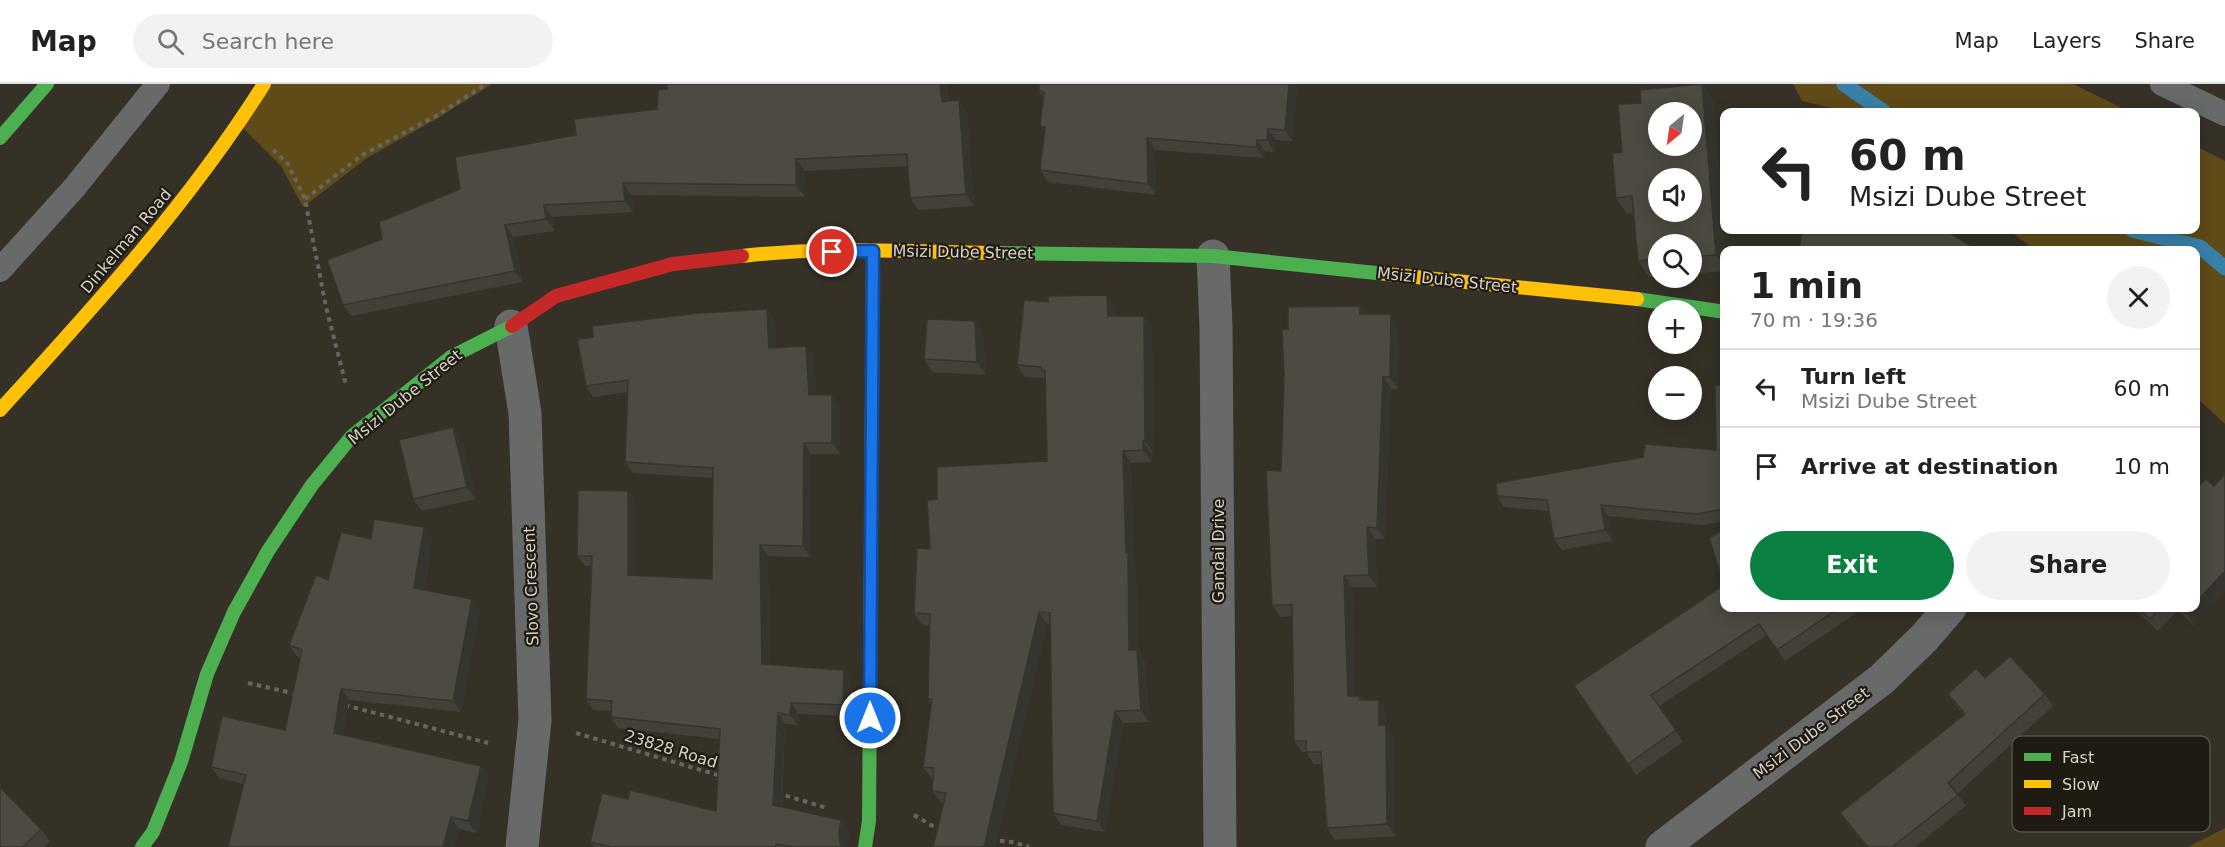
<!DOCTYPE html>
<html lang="en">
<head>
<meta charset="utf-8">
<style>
  :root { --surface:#fff; --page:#f2f2f2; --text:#222; --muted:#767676; --line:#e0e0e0; --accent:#0b8043 }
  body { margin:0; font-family:"DejaVu Sans",sans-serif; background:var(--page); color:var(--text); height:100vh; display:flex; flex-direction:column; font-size:22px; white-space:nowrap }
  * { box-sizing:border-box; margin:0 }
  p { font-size:20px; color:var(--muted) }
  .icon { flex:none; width:33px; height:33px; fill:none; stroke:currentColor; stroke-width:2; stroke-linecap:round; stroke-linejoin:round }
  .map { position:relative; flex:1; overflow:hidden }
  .details { position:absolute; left:1720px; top:162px; width:480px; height:366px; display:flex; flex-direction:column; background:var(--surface); border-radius:12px; box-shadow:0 3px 15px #0003 }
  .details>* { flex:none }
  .banner { position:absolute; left:1720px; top:24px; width:480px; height:126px; border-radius:12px; box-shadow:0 3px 15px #0003; background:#fff; color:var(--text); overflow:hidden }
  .needle { width:39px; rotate:209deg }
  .fabs { position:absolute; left:1648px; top:18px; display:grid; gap:12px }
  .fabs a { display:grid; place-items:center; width:54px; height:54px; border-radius:50%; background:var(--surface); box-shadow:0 3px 15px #0003; font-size:30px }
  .pin { position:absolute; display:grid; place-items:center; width:51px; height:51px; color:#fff; margin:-26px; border:3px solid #fff; border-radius:50%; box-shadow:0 2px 6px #0007 }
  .me { position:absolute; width:66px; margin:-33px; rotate:0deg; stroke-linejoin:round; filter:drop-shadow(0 0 4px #0008) }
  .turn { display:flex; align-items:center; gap:21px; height:126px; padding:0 30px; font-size:27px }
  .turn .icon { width:78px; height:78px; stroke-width:2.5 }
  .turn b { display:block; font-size:42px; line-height:51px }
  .round { display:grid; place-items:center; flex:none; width:63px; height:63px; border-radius:32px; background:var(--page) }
  .overview { display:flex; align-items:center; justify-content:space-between; height:102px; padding:0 30px }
  h1 { font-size:36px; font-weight:700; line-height:45px }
  .cta { display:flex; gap:12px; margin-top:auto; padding:12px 30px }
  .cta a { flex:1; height:69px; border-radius:36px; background:var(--accent); color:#fff; font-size:24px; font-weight:700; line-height:69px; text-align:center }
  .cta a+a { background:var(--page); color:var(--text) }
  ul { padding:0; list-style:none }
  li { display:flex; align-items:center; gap:18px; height:78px; padding:0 30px; border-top:2px solid var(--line) }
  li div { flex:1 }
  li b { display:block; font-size:22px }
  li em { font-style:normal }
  header { display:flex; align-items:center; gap:36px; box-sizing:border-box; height:84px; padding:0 30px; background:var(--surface); border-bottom:2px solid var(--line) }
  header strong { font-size:28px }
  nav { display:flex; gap:33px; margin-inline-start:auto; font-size:21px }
  .search { width:420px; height:54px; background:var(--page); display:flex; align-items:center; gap:15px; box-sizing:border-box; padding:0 21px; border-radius:33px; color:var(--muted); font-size:22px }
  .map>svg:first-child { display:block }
  .green { fill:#5f4b17 }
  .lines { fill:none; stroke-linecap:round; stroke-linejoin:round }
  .stream { stroke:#3980a9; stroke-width:15 }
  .path { stroke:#656563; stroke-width:4; stroke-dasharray:4.5 4.5; stroke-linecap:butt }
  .lane { stroke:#686a6a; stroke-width:24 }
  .street { stroke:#686a6a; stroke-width:33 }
  .fast { stroke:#4caf50; stroke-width:14 }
  .slow { stroke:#ffc107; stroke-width:14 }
  .jam { stroke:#c62828; stroke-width:14 }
  .wall { fill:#424038 }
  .shaded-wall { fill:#36342e }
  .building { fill:#4d4a41; stroke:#36342e; stroke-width:1.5; fill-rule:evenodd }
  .route-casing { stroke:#114b97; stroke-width:15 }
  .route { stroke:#1a73e8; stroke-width:10 }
  .labels { text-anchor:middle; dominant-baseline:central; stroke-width:4.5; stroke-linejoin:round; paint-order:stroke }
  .street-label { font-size:16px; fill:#d7d2c7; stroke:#1f1b13 }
  .key { fill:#1f1b13; stroke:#565249; stroke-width:1.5 }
  .key-label { font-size:16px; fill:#d7d2c7 }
</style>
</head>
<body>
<header>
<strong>Map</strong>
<div class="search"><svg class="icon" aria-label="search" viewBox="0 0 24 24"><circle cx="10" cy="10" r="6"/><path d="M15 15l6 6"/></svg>Search here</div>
<nav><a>Map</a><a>Layers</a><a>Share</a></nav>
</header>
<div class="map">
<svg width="2225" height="763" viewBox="0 0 2225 763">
  <rect width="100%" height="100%" fill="#353127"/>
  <!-- green -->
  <g class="green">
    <path d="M 267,0 L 492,0 L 438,34 L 367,74 L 303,123 L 281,82 L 242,43 Z"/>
    <path d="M 1793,0 L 2073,0 L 2130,28 L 1848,28 L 1802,17 Z"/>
    <path d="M 2196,62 L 2225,77 L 2225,340 L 2196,313 L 2196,166 L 2035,166 L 2009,146 L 2196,146 Z"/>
    <path d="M 2225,744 L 2225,763 L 2188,763 Z"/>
  </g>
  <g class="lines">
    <!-- stream -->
    <g class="stream">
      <path d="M 1844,0 L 1884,28"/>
      <path d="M 2132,146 L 2200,163 L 2225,184"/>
    </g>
    <!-- path -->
    <g class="path">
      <path d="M 273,66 L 288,80 L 305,115 L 326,223 L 346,301"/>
      <path d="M 305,115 L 362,71 L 436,32 L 486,0"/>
      <path d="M 248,599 L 296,610"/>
      <path d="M 345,621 L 488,659"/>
      <path d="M 576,649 L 721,692"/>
      <path d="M 777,709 L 827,724"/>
      <path d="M 914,731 L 941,747"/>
      <path d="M 991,756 L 1012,758 L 1029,763"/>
    </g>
    <!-- lane -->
    <g class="lane">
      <path d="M 2162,0 L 2225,30"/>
      <path d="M 0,186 L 74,104 L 158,0"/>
    </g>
    <!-- street -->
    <g class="street">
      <path d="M 1213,172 L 1216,242 L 1220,763"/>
      <path d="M 511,242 L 525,329 L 535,636 L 522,763"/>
      <path d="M 1662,763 L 1882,595 L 1924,554 L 1950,524"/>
    </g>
    <!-- fast -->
    <g class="fast">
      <path d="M 0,54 L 47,0"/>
      <path d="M 998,169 L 1213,172 L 1386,190"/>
      <path d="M 1637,215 L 1725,228"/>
      <path d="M 142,763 L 153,748 L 181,678 L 207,590 L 234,528 L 268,467 L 312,401 L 352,352 L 451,273 L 512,242"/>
      <path d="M 865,763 L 869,737 L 873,167"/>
    </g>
    <!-- slow -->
    <g class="slow">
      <path d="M 742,172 C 826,162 913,168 998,169"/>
      <path d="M 1386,190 L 1637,215"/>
      <path d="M 0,326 C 95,222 189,119 264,0"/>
    </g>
    <!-- jam -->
    <path class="jam" d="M 512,242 L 556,212 L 673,180 L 742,172"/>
  </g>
  <!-- wall -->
  <g class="wall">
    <path d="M 947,0 L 949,17 L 967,28 L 974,122 L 918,126 L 910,114 L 908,82 L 805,87 L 805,113 L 632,111 L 633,128 L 552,133 L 555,147 L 513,153 L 523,198 L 351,232 L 343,221 L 327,176 Z"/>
    <path d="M 1039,0 L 1297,0 L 1293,57 L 1276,56 L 1275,68 L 1265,67 L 1264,74 L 1155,66 L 1156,111 L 1048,98 L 1040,86 L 1045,48 L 1040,42 L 1043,13 L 1039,7 Z"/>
    <path d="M 1702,0 L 1714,17 L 1725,166 L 1725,187 L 1692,190 L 1692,160 L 1659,160 L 1659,193 L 1649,193 L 1638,177 L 1633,129 L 1627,130 L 1616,114 L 1622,68 Z"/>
    <path d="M 1116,222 L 1116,232 L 1144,232 L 1152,243 L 1153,369 L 1151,369 L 1152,378 L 1131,379 L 1134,478 L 1136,481 L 1137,566 L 1146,577 L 1149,638 L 1123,639 L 1105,748 L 1061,741 L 1053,729 L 1050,540 L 1047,540 L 995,763 L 933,763 L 943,719 L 940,718 L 932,707 L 933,695 L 932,695 L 923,683 L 932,621 L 928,615 L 930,541 L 922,541 L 914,529 L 930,465 L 937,415 L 1047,377 L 1045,294 L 1025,293 L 1017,281 Z"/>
    <path d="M 1360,222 L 1366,230 L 1399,242 L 1398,305 L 1391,305 L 1385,455 L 1375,455 L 1377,503 L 1352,503 L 1355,612 L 1360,612 L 1363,616 L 1387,628 L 1387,643 L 1394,653 L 1395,752 L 1335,756 L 1327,744 L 1322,680 L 1314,680 L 1306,668 L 1302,668 L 1294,657 L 1293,532 L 1280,533 L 1272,521 L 1281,387 L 1284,293 L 1288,245 Z"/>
    <path d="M 767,225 L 775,236 L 776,263 L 814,272 L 816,311 L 840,322 L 840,370 L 811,370 L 810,473 L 768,472 L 769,581 L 844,586 L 851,597 L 851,632 L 798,630 L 798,641 L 785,640 L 782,723 L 841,736 L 849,747 L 847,763 L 594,763 L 590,758 L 628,715 L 716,727 L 719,655 L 618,644 L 611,633 L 611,627 L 593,626 L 586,615 L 591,482 L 585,482 L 577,472 L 628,407 L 636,418 L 636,492 L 712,495 L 713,394 L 633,389 L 625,378 L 628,308 L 593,313 L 586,302 L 593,253 Z"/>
    <path d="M 983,250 L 986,291 L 932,288 L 924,275 Z"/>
    <path d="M 1725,301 L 1725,437 L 1703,441 L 1608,432 L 1613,457 L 1562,466 L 1554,455 L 1549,427 L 1504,423 L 1497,412 L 1716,366 Z"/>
    <path d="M 462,356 L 476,415 L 422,427 L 413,415 Z"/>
    <path d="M 2214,402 L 2194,542 L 2178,526 L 2158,547 L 2133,524 L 2196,524 Z"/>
    <path d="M 371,455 L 432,455 L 424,506 L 480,526 L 461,628 L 349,616 L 343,651 L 481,682 L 489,693 L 476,749 L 459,745 L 454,763 L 233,763 L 243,700 L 219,694 L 211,683 L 285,646 L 300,574 L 297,572 L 289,561 L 328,496 Z"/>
    <path d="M 1724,501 L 1725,524 L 1864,524 L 1785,577 L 1767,551 L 1659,622 L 1683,658 L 1636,691 L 1574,602 Z"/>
    <path d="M 1985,594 L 2045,610 L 2053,622 L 1957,710 L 1966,722 L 1915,763 L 1867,763 L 1848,741 L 1840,729 L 1964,631 L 1956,622 L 1948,610 Z"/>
    <path d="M 41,745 L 50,757 L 44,763 L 0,763 Z"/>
  </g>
  <!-- shaded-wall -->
  <g class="shaded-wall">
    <path d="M 940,0 L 947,0 L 950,30 L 942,18 Z"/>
    <path d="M 1289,0 L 1297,0 L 1293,57 L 1285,46 Z"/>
    <path d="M 1702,0 L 1714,17 L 1726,166 L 1725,166 L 1725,183 L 1716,171 Z"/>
    <path d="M 959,16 L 967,28 L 974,122 L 966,110 Z"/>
    <path d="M 1268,45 L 1276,56 L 1275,68 L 1267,56 Z"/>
    <path d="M 1147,54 L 1155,66 L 1156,111 L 1148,100 Z"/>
    <path d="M 1257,56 L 1265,67 L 1264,74 L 1256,63 Z"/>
    <path d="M 796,75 L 805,87 L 805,113 L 796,101 Z"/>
    <path d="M 623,99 L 632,111 L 633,128 L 625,117 Z"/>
    <path d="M 544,121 L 552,133 L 555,147 L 546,135 Z"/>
    <path d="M 505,141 L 513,153 L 523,198 L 515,187 Z"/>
    <path d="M 1952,146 L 1963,146 L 1959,163 L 1951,150 Z"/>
    <path d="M 1107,211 L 1116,222 L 1116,244 L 1108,232 Z"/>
    <path d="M 1360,222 L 1368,233 L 1360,230 Z"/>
    <path d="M 767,225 L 775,236 L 777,275 L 769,264 Z"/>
    <path d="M 1391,230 L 1399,242 L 1398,305 L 1390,293 Z"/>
    <path d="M 1144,232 L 1152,243 L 1153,369 L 1145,357 Z"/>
    <path d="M 975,237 L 983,250 L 986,291 L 977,278 Z"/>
    <path d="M 806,262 L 814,272 L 817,321 L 809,311 Z"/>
    <path d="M 1383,293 L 1391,305 L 1385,455 L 1377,444 Z"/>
    <path d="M 832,311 L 840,322 L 840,370 L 832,359 Z"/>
    <path d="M 453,343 L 462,356 L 476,415 L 467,403 Z"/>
    <path d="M 1143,357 L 1151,369 L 1152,378 L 1143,366 Z"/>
    <path d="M 804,359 L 811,370 L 810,473 L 803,462 Z"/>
    <path d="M 1123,367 L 1131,379 L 1134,478 L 1136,481 L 1137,566 L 1146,577 L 1149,638 L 1141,626 L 1129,566 Z"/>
    <path d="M 628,407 L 636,418 L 636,502 L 628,491 Z"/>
    <path d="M 1601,421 L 1608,432 L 1613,457 L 1605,446 Z"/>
    <path d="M 424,443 L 432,455 L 422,515 L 414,504 Z"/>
    <path d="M 1367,443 L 1375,455 L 1377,503 L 1369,491 Z"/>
    <path d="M 760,461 L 768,472 L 769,591 L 762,580 Z"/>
    <path d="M 2225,487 L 2225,509 L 2194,542 L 2186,529 L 2191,524 L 2196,524 L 2196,518 Z"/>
    <path d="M 1344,492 L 1352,503 L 1356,623 L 1348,612 Z"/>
    <path d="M 472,515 L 480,526 L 461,628 L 453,617 Z"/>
    <path d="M 1039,528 L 1047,540 L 995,763 L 984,763 Z"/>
    <path d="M 844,586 L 851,597 L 851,632 L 843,621 Z"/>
    <path d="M 341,605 L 349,616 L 342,660 L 334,649 Z"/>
    <path d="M 1379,616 L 1387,628 L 1387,643 L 1394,653 L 1395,752 L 1387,740 L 1379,641 Z"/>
    <path d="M 791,619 L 798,630 L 798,641 L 790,631 Z"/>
    <path d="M 1115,627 L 1123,639 L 1105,748 L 1097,737 Z"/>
    <path d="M 778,629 L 785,640 L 781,732 L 773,721 Z"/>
    <path d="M 481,682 L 489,693 L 476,749 L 468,737 Z"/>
    <path d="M 451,733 L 459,745 L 454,763 L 443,763 Z"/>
    <path d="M 841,736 L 849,747 L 847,763 L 843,763 L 840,759 L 839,749 Z"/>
  </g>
  <!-- building -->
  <g class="building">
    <path d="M 667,0 L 940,0 L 942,18 L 959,16 L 966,110 L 910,114 L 907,70 L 796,75 L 796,101 L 623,99 L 625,117 L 544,121 L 546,135 L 505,141 L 515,187 L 343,221 L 327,176 L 382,155 L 379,138 L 460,105 L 455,73 L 576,51 L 574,35 L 657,25 L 658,6 L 667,5 Z"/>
    <path d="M 1039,0 L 1289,0 L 1285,46 L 1268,45 L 1267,56 L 1257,56 L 1256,63 L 1147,54 L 1148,100 L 1040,86 L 1045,43 L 1040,42 L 1044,8 L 1039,7 Z"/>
    <path d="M 1702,0 L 1716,171 L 1692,173 L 1692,160 L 1659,160 L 1659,175 L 1638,177 L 1632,112 L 1616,114 L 1612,69 L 1622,68 L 1618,20 L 1641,19 L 1640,6 ZM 1659,28 L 1692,28 L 1692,62 L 1659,62 ZM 1659,94 L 1692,94 L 1692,128 L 1659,128 Z"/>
    <path d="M 1802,146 L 1952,146 L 1951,150 L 1978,166 L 1799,166 Z"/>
    <path d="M 1107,211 L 1108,232 L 1144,232 L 1145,357 L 1143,357 L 1143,366 L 1123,367 L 1126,469 L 1128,469 L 1129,566 L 1137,566 L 1141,626 L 1115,627 L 1097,737 L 1053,729 L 1050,529 L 1039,528 L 984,763 L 933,763 L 946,709 L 932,707 L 934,684 L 923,683 L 932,615 L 928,615 L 930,530 L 914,529 L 917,464 L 930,465 L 927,416 L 937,415 L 937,383 L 1047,377 L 1045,286 L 1041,286 L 1041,283 L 1017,281 L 1024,216 L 1048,218 L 1048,212 Z"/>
    <path d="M 1360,222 L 1360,230 L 1391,230 L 1390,293 L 1383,293 L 1377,444 L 1367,443 L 1369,491 L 1344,492 L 1348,612 L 1360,612 L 1360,616 L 1379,616 L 1379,641 L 1386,641 L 1387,740 L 1327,744 L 1321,668 L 1306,668 L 1306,657 L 1294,657 L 1292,521 L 1272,521 L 1266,386 L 1281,387 L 1284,293 L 1282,245 L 1288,245 L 1288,223 Z"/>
    <path d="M 767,225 L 769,264 L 806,262 L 809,311 L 832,311 L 832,359 L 804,359 L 803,462 L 760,461 L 762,580 L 844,586 L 843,621 L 791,619 L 790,631 L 778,629 L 773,721 L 841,736 L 839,749 L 840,759 L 843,763 L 794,763 L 776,760 L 775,763 L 611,763 L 590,758 L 602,709 L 628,715 L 630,706 L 716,727 L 720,645 L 611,633 L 612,617 L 586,615 L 592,472 L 577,472 L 578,406 L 628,407 L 628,491 L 712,495 L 713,384 L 625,378 L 628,296 L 586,302 L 577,255 L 593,253 L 592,242 L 699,229 Z"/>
    <path d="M 927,235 L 975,237 L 977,278 L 924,275 Z"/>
    <path d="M 1715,301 L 1725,301 L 1725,425 L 1696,430 L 1601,421 L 1605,446 L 1554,455 L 1547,416 L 1497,412 L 1496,399 L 1643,373 L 1645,360 L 1716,366 Z"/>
    <path d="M 453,343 L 467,403 L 413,415 L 399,356 Z"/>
    <path d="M 2225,390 L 2225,487 L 2196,518 L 2196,405 L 2206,395 L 2214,402 Z"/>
    <path d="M 374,435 L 424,443 L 414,504 L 472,515 L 453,617 L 341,605 L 334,649 L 481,682 L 468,737 L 451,733 L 443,763 L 233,763 L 228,762 L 246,691 L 211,683 L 222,632 L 285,646 L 302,566 L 289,561 L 316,491 L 328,496 L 341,448 L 371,455 Z"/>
    <path d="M 1725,444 L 1725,524 L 1839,524 L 1777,566 L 1759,540 L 1651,611 L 1676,646 L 1628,680 L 1574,602 L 1724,501 L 1709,454 Z"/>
    <path d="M 2138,524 L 2160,524 L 2150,535 Z"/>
    <path d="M 2179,524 L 2191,524 L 2186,529 Z"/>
    <path d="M 2010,572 L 2045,610 L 1948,699 L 1958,711 L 1892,763 L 1868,763 L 1840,729 L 1965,630 L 1948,610 L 1976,584 L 1985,594 Z"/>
    <path d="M 0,703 L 41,745 L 23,763 L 0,763 Z"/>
  </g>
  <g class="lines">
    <defs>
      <path id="route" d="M 832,168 L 873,167 L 870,634"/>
    </defs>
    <!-- route casing -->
    <use href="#route" class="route-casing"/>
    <!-- route -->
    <use href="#route" class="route"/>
  </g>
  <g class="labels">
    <!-- street labels -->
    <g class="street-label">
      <text transform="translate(126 157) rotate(-50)">Dinkelman Road</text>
      <text transform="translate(963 168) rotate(1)">Msizi Dube Street</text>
      <text transform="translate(1447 196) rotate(6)">Msizi Dube Street</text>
      <text transform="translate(405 313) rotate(-39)">Msizi Dube Street</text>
      <text transform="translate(1218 467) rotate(-90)">Gandai Drive</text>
      <text transform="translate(531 502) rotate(-92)">Slovo Crescent</text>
      <text transform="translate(1811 649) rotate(-37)">Msizi Dube Street</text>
      <text transform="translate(671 665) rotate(17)">23828 Road</text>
    </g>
  </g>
  <!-- legend -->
  <rect x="2012" y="652" width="198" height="96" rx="9" class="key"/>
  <rect x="2024" y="669" width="27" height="8" fill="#4caf50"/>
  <rect x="2024" y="696" width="27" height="8" fill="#ffc107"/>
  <rect x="2024" y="723" width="27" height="8" fill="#c62828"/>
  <g class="key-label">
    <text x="2062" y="679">Fast</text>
    <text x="2062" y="706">Slow</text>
    <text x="2062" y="733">Jam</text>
  </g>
</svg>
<div class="fabs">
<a><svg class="needle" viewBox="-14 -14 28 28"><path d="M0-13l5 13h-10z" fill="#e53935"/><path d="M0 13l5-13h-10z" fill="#767676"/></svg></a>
<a><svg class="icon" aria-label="sound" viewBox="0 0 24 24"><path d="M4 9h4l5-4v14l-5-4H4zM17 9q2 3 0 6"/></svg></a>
<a><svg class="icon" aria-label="search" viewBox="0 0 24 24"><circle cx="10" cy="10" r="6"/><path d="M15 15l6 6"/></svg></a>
<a>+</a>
<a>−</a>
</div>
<div class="pin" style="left:832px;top:168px;background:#d93025"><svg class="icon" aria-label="arrive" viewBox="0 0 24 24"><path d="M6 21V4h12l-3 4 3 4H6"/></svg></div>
<svg class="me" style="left:870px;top:634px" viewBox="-20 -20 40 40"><circle r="17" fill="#1a73e8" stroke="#fff" stroke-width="3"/><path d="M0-11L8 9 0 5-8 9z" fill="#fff"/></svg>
<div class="banner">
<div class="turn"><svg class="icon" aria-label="left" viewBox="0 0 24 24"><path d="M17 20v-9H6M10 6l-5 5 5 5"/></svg><div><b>60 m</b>Msizi Dube Street</div></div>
</div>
<section class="details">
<div class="overview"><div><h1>1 min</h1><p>70 m · 19:36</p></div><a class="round"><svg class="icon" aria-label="close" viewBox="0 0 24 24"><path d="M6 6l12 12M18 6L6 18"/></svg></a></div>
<ul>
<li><svg class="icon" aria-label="left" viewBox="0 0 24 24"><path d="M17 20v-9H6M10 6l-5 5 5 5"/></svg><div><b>Turn left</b><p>Msizi Dube Street</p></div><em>60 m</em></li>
<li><svg class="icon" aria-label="arrive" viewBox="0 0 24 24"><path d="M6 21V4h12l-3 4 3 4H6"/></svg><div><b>Arrive at destination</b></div><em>10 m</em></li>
</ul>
<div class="cta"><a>Exit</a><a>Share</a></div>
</section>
</div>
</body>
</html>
